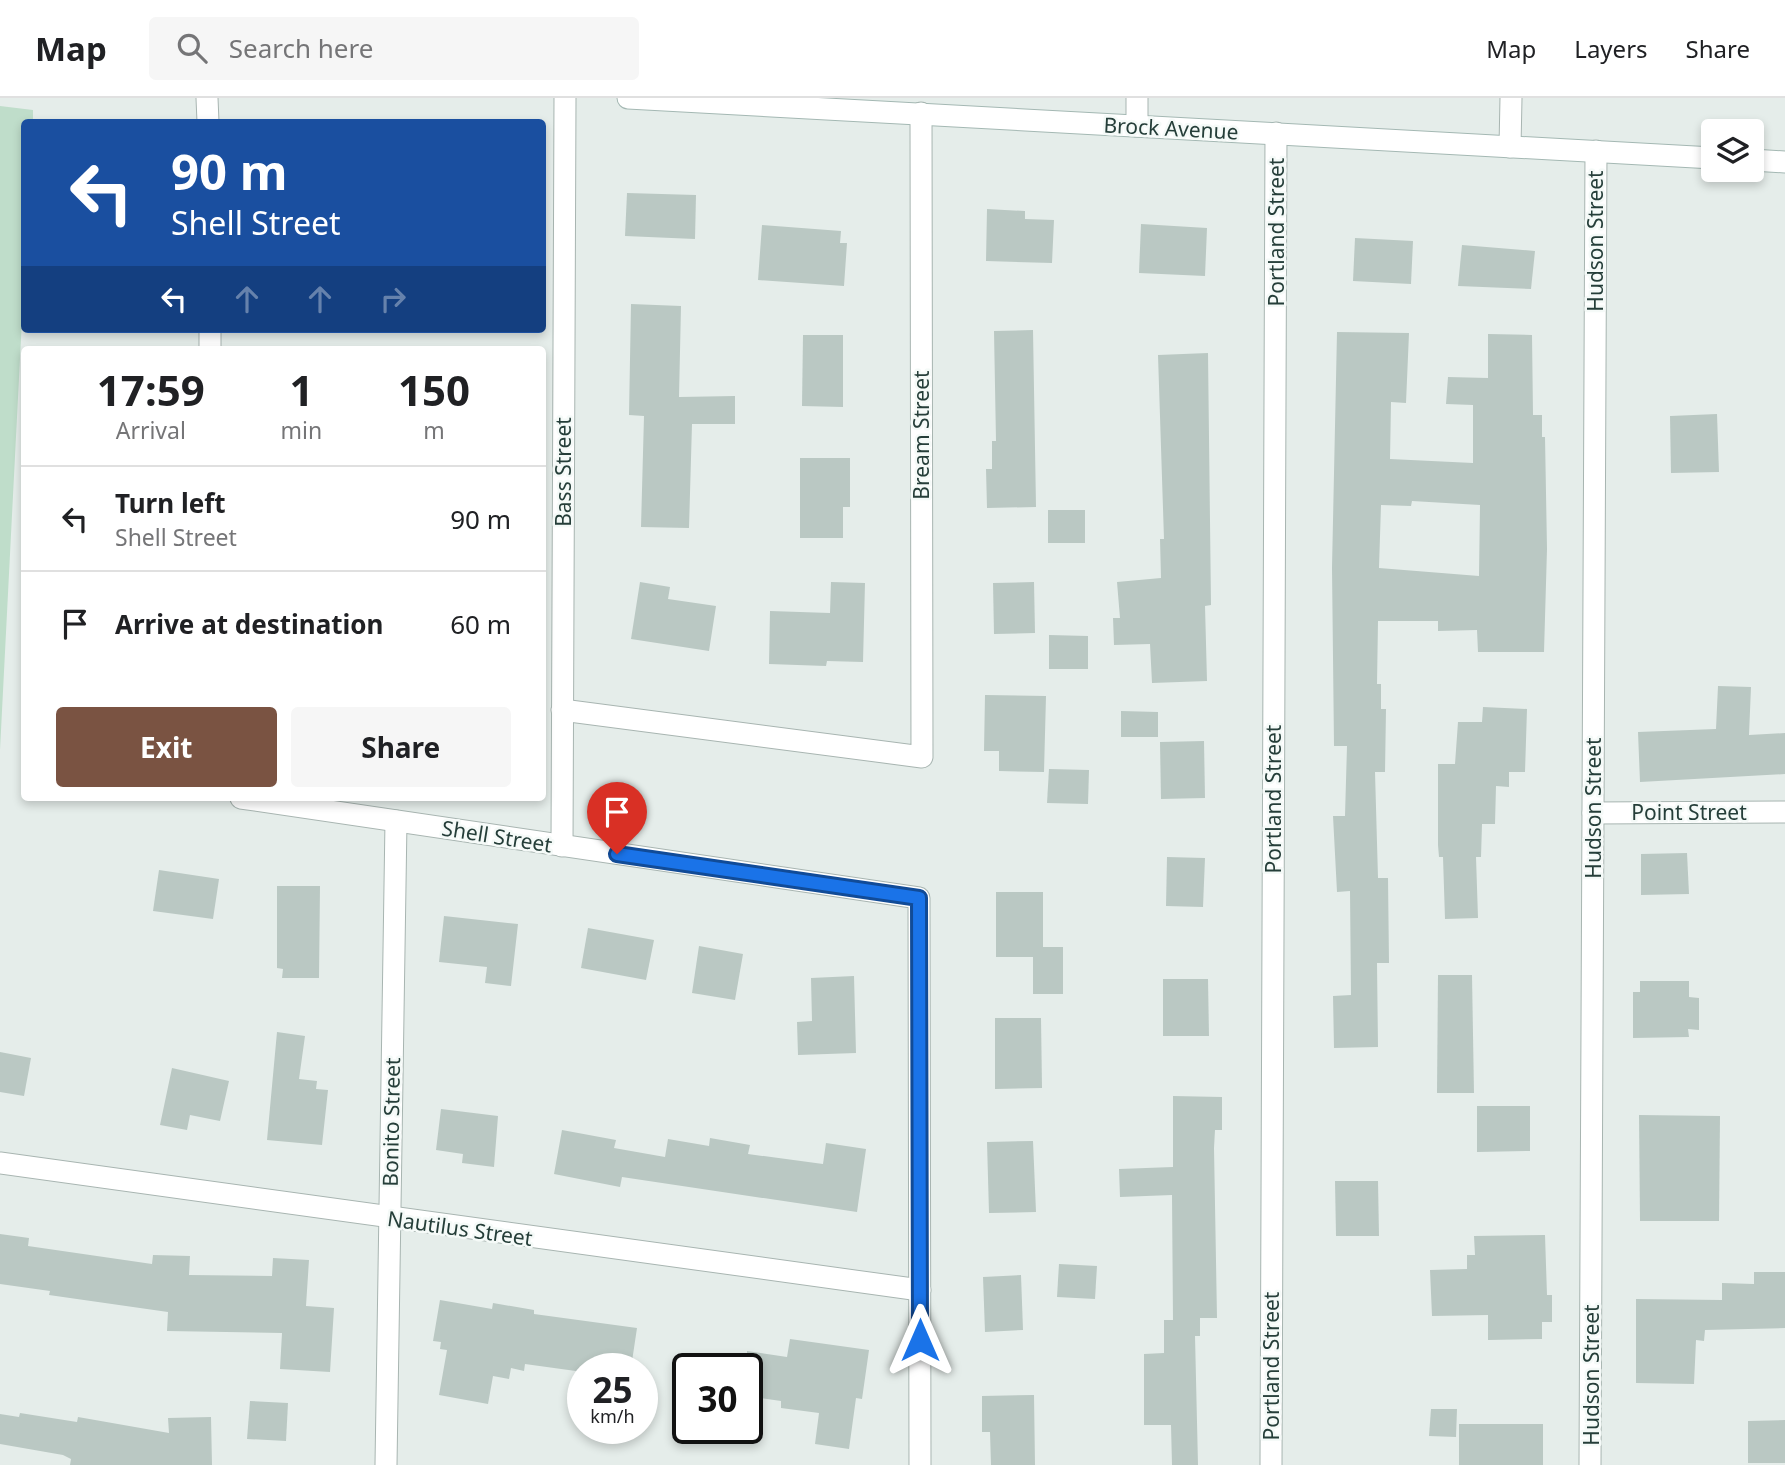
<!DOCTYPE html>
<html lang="en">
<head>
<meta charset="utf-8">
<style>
  :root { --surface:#fff; --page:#f6f6f6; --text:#202124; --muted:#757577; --line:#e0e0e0; --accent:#7a5342 }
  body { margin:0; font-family:"Noto Sans",sans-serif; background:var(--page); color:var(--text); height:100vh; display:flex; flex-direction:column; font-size:26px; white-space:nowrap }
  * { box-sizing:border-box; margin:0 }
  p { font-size:23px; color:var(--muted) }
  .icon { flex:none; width:38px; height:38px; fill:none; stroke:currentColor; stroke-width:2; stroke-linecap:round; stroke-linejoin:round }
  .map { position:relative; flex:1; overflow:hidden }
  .panel { position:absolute; left:21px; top:248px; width:525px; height:455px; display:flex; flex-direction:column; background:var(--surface); border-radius:7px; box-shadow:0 4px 10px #0003 }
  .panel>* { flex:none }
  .top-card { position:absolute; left:21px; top:21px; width:525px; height:214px; border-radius:7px; box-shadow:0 4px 10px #0003; background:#1a4fa0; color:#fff; overflow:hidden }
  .fabs { position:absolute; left:1701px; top:21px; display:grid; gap:14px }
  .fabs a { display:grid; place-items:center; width:63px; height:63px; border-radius:7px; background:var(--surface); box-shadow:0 4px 10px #0003; font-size:35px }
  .speed { position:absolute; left:567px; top:1255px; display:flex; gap:14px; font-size:35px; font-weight:700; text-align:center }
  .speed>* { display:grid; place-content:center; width:91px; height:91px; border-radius:50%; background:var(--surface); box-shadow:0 4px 10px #0003; line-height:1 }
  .speed small { font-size:18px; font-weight:400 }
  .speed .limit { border:4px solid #111; border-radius:10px; background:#fff; color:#111 }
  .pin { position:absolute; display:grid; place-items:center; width:60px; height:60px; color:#fff; margin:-72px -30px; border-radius:50% 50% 50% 0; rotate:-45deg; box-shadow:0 0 7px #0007 }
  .pin .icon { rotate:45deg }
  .me { position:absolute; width:77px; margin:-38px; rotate:0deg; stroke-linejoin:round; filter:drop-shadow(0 0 5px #0008) }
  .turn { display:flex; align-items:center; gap:24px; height:147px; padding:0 35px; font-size:32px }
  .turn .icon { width:91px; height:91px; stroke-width:2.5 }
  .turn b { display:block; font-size:49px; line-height:60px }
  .lanes { display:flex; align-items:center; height:66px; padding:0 35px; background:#0003; justify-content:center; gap:35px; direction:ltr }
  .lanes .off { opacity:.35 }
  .eta { display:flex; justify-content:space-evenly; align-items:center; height:119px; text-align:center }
  .eta b { font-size:42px; font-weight:700; line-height:49px }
  .primary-button { display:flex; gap:14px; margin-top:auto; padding:14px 35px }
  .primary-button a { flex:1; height:80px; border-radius:7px; background:var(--accent); color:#fff; font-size:28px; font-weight:700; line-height:80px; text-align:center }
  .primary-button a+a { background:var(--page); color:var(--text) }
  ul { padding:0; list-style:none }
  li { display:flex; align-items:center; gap:21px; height:105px; padding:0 35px; border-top:2px solid var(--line) }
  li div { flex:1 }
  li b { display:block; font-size:26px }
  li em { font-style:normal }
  header { display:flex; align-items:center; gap:42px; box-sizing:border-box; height:98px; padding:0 35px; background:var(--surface); border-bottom:2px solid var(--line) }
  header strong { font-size:33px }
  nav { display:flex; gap:38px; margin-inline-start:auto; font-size:24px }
  .search { width:490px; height:63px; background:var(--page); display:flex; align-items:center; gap:18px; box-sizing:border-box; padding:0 24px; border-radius:7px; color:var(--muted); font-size:26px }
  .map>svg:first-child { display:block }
  .green { fill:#bfddca }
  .building { fill:#bac8c3; fill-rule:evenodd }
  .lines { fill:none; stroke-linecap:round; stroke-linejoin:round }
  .minor-casing { stroke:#a8b5b1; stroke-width:23 }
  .secondary-casing { stroke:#a4b8b3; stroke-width:23 }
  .minor { stroke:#fff; stroke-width:21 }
  .secondary { stroke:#fff; stroke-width:21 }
  .route-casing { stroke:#114b97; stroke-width:18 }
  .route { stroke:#1a73e8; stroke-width:12 }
  .labels { text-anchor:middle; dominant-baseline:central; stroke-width:5; stroke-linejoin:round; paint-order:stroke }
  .street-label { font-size:21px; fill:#253e39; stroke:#f5faf8 }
</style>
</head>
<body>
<header>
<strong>Map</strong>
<div class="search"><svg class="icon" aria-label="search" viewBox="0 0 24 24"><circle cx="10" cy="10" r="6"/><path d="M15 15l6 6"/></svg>Search here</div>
<nav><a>Map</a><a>Layers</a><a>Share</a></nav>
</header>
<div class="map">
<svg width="1785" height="1367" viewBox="0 0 1785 1367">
  <rect width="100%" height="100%" fill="#e5edea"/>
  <!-- green -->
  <path class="green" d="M 0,8 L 33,12 L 33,24 L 24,24 L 24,182 L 0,652 Z"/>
  <!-- building -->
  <g class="building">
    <path d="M 627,95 L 696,97 L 695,141 L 625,138 Z"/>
    <path d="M 987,111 L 1025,113 L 1025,121 L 1054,122 L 1052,165 L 986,163 Z"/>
    <path d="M 1141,126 L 1207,130 L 1205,178 L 1139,175 Z"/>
    <path d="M 762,127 L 841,133 L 840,145 L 847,145 L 844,188 L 758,182 Z"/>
    <path d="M 1355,140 L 1413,143 L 1411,186 L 1353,183 Z"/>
    <path d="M 1462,147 L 1535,153 L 1531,191 L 1458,188 Z"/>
    <path d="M 631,206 L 681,208 L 679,299 L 735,298 L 735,326 L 692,326 L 689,430 L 641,429 L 644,318 L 629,317 Z"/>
    <path d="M 1033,232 L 1036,409 L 987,410 L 986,371 L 992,371 L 992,343 L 996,343 L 994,233 Z"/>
    <path d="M 1337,234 L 1409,235 L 1406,305 L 1391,304 L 1390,361 L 1473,365 L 1473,307 L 1446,306 L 1448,279 L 1488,280 L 1488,236 L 1532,237 L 1533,317 L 1542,317 L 1542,339 L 1545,339 L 1547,451 L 1544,554 L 1478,554 L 1477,532 L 1438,533 L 1438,523 L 1378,523 L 1377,586 L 1381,586 L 1381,611 L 1386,611 L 1385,674 L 1375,674 L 1378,780 L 1388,780 L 1389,865 L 1377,865 L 1378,949 L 1334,950 L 1333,898 L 1351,897 L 1350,793 L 1337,794 L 1333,718 L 1345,718 L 1347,648 L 1334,648 L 1332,470 ZM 1412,403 L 1480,407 L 1479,478 L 1379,470 L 1381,407 L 1411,408 Z"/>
    <path d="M 803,237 L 843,237 L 843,309 L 802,308 Z"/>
    <path d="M 1208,255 L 1211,507 L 1205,508 L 1207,583 L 1152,585 L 1150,546 L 1114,547 L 1113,520 L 1120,520 L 1117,484 L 1161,480 L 1160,441 L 1164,441 L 1158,257 Z"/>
    <path d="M 1717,316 L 1719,374 L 1671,375 L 1670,318 Z"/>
    <path d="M 800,360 L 850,360 L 850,409 L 843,409 L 843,440 L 800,440 Z"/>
    <rect x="1048" y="412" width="37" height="33"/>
    <path d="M 640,484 L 670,489 L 668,501 L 716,508 L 709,553 L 631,541 Z"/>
    <path d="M 831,484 L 865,485 L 863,564 L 827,563 L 826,568 L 769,566 L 770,513 L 830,515 Z"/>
    <path d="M 1034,484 L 1035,535 L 994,536 L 993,485 Z"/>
    <path d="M 1049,537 L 1088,538 L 1088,571 L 1049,571 Z"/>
    <path d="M 1718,588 L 1751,589 L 1749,637 L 1785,635 L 1785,676 L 1640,684 L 1638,634 L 1716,631 Z"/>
    <path d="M 985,597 L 1046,598 L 1044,674 L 999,673 L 999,653 L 984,653 Z"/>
    <path d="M 1483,609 L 1527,611 L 1525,674 L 1509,674 L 1509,689 L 1496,688 L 1495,726 L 1482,726 L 1481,759 L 1476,759 L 1478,820 L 1445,821 L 1443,759 L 1439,759 L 1438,747 L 1438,666 L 1455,666 L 1458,624 L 1482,624 Z"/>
    <path d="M 1121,613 L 1158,614 L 1158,639 L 1121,639 Z"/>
    <path d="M 1204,643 L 1205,700 L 1161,701 L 1160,644 Z"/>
    <path d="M 1049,671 L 1089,672 L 1088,706 L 1047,705 Z"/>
    <path d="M 1687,755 L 1689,796 L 1641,797 L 1641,756 Z"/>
    <path d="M 1167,759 L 1205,760 L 1203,809 L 1166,808 Z"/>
    <path d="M 159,772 L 219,781 L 213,821 L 153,813 Z"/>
    <path d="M 277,788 L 320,788 L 319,880 L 282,880 L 283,871 L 277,870 Z"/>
    <path d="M 996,794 L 1043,794 L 1043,849 L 1063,849 L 1063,896 L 1033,896 L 1033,859 L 996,859 Z"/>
    <path d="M 444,818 L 518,826 L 511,888 L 485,885 L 487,869 L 439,864 Z"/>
    <path d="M 588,830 L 654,842 L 646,882 L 581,870 Z"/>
    <path d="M 699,848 L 743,856 L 735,902 L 692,895 Z"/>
    <path d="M 1438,877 L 1472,877 L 1474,995 L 1437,995 Z"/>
    <path d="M 854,878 L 856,955 L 798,957 L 797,924 L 812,923 L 811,880 Z"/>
    <path d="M 1163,881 L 1208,881 L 1209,938 L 1163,938 Z"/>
    <path d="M 1640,883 L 1689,883 L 1689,899 L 1699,900 L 1699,932 L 1688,931 L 1689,939 L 1633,940 L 1633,894 L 1640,894 Z"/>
    <path d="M 995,920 L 1041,920 L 1042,990 L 995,991 Z"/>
    <path d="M 277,934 L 305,938 L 299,981 L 317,983 L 316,991 L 328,992 L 322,1047 L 267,1042 Z"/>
    <path d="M 0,954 L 31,960 L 24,998 L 0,994 Z"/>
    <path d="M 172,970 L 229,983 L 220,1023 L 190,1017 L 187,1032 L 160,1027 Z"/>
    <path d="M 1173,998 L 1222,999 L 1222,1032 L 1215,1032 L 1214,1050 L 1217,1220 L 1200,1220 L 1200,1238 L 1195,1238 L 1198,1367 L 1172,1367 L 1171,1327 L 1144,1327 L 1144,1256 L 1164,1255 L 1164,1222 L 1173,1222 L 1172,1097 L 1120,1099 L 1119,1071 L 1173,1069 Z"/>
    <path d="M 1477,1008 L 1530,1008 L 1530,1053 L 1477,1054 Z"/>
    <path d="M 441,1011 L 498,1018 L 494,1069 L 462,1065 L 463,1056 L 436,1052 Z"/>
    <path d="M 1639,1017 L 1720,1018 L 1719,1123 L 1640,1123 Z"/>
    <path d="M 562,1032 L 616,1042 L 614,1050 L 665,1059 L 668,1041 L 709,1048 L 710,1040 L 750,1047 L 748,1056 L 823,1066 L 826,1045 L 866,1051 L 857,1114 L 622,1079 L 620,1089 L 554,1076 Z"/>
    <path d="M 1033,1043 L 1036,1114 L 989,1115 L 987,1044 Z"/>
    <path d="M 1335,1083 L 1378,1083 L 1379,1138 L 1336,1138 Z"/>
    <path d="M 0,1136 L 29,1140 L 28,1148 L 152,1166 L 153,1157 L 190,1158 L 189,1177 L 272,1178 L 273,1160 L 309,1162 L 306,1208 L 334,1210 L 330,1274 L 280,1271 L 282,1235 L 167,1233 L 168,1214 L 49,1197 L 50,1193 L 0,1186 Z"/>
    <path d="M 1545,1137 L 1547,1197 L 1552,1197 L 1552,1224 L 1542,1224 L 1542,1241 L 1488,1242 L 1488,1217 L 1432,1218 L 1430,1172 L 1467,1171 L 1467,1157 L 1475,1157 L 1474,1138 Z"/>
    <path d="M 1059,1166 L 1097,1168 L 1095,1201 L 1057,1199 Z"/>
    <path d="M 1754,1174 L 1785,1174 L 1785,1230 L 1705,1232 L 1704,1243 L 1696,1242 L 1694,1286 L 1636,1285 L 1636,1201 L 1722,1202 L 1722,1185 L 1754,1186 Z"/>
    <path d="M 1021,1177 L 1023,1232 L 985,1234 L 983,1179 Z"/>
    <path d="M 440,1202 L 492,1211 L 493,1205 L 534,1212 L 534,1216 L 637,1230 L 631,1270 L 583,1270 L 583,1274 L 525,1266 L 524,1273 L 511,1270 L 509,1281 L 493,1278 L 488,1306 L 439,1297 L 447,1252 L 440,1251 L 441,1244 L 433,1243 Z"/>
    <path d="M 790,1241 L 869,1252 L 862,1301 L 856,1300 L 849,1351 L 815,1346 L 819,1315 L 781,1310 L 781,1303 L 747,1298 L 747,1253 L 787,1259 Z"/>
    <path d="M 1034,1297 L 1035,1367 L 991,1367 L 990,1334 L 982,1334 L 982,1298 Z"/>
    <path d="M 250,1303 L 288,1305 L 286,1343 L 247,1341 Z"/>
    <path d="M 1431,1311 L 1457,1311 L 1456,1339 L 1429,1338 Z"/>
    <path d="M 20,1315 L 77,1324 L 78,1319 L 169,1335 L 168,1320 L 211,1319 L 212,1367 L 70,1367 L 71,1361 L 63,1357 L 0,1346 L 0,1316 L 19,1319 Z"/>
    <path d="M 1785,1322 L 1785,1365 L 1748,1365 L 1748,1323 Z"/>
    <rect x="1459" y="1326" width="84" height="41"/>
  </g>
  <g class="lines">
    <defs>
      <g id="minor">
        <path d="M 207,0 L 208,24"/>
        <path d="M 1137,28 L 1137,0"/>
        <path d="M 1510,49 L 1511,0"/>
        <path d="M 210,231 L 210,252"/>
        <path d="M 562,612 L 922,659 L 921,15"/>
        <path d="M 241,700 L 919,800 L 920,1367"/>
        <path d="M 1593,715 L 1785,714"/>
        <path d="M 562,748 L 565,0"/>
        <path d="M 0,1065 L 920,1192"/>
        <path d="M 386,1367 L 396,723"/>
        <path d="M 1271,1367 L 1276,35"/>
        <path d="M 1590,1367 L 1596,53"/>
      </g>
      <g id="secondary">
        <path d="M 628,0 L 1713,60"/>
        <path d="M 1752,62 L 1785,64"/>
      </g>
    </defs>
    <!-- minor casing -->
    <use href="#minor" class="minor-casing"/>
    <!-- secondary casing -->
    <use href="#secondary" class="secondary-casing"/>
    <!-- minor -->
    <use href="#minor" class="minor"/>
    <!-- secondary -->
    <use href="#secondary" class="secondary"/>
  </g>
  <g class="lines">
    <defs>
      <path id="route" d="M 617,756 L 919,800 L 920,1242"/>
    </defs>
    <!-- route casing -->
    <use href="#route" class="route-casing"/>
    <!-- route -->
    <use href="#route" class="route"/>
  </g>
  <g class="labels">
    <!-- street labels -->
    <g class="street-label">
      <text transform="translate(1171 30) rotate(3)">Brock Avenue</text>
      <text transform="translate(1276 134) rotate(-90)">Portland Street</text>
      <text transform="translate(1595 143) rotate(-90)">Hudson Street</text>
      <text transform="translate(921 337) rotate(-90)">Bream Street</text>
      <text transform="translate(563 374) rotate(-90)">Bass Street</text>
      <text transform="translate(1273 701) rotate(-90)">Portland Street</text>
      <text transform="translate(1593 710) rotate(-90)">Hudson Street</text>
      <text x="1689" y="714">Point Street</text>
      <text transform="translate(497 738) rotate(9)">Shell Street</text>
      <text transform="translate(391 1024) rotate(-89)">Bonito Street</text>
      <text transform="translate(460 1130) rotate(8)">Nautilus Street</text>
      <text transform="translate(1271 1268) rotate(-90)">Portland Street</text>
      <text transform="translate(1591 1277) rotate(-90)">Hudson Street</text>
    </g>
  </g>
</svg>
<div class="fabs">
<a><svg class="icon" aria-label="layers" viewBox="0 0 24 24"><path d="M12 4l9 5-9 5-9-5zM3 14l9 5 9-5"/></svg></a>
</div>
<div class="speed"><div>25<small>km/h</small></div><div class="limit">30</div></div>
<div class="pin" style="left:617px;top:756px;background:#d93025"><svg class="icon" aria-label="arrive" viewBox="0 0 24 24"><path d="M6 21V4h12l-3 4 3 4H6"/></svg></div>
<svg class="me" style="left:920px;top:1242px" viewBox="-20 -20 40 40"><path d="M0-17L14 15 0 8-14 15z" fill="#1a73e8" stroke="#fff" stroke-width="4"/></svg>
<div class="top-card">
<div class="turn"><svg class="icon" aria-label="left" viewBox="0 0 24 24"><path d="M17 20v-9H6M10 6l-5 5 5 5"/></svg><div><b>90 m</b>Shell Street</div></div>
<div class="lanes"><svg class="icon" aria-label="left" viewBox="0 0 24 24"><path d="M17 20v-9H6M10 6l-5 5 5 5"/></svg><svg class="icon off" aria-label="ahead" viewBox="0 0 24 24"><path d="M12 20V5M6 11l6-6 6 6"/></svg><svg class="icon off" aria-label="ahead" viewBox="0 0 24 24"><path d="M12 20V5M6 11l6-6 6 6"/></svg><svg class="icon off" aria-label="right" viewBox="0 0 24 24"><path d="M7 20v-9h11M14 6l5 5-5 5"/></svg></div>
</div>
<section class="panel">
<div class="eta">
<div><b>17:59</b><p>Arrival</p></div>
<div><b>1</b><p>min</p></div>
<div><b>150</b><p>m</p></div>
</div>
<ul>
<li><svg class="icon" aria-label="left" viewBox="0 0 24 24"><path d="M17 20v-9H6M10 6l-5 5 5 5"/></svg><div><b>Turn left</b><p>Shell Street</p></div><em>90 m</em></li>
<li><svg class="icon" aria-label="arrive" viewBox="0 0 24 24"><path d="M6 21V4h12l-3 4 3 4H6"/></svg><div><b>Arrive at destination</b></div><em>60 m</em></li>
</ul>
<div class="primary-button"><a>Exit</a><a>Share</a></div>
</section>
</div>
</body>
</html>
